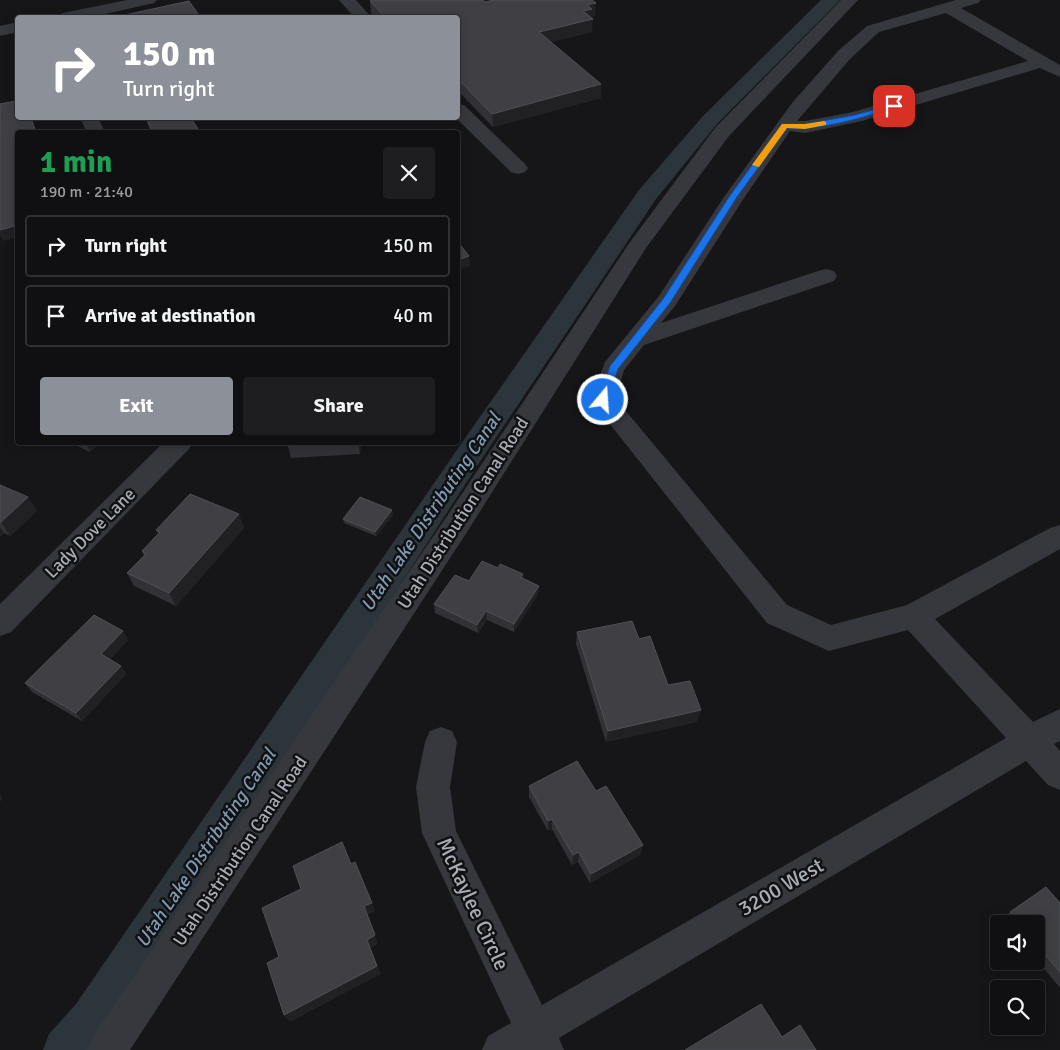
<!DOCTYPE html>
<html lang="en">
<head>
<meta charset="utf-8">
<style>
  :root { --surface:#101012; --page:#1e1e20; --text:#f1f3f6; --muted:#9c9d9f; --line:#303032; --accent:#8c9099 }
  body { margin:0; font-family:Signika,sans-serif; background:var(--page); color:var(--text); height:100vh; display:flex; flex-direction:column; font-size:19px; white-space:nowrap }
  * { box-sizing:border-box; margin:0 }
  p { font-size:16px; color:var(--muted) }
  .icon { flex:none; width:28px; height:28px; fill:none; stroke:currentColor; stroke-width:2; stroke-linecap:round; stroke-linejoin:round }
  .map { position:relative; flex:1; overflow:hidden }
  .details { position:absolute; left:15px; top:130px; width:445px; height:315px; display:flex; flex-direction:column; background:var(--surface); border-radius:5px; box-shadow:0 2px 12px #0003,0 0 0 1px var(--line) }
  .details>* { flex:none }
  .hud { position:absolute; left:15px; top:15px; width:445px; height:105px; border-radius:5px; box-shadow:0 2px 12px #0003,0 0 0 1px var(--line); background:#8c9099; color:#fff; overflow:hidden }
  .tools { position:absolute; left:990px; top:915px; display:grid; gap:10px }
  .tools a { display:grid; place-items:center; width:55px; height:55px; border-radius:5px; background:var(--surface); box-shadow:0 2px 12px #0003,0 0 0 1px var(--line); font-size:25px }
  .pin { position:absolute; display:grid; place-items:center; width:42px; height:42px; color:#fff; margin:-21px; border-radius:10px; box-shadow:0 2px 8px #0006 }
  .me { position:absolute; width:55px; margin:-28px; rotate:18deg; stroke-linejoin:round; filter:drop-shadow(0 0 4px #0008) }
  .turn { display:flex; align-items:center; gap:18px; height:105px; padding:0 25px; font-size:22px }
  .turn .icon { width:65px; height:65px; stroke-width:2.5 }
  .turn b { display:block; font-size:35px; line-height:42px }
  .round { display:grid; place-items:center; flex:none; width:52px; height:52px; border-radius:5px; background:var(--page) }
  .headline { display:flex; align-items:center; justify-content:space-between; height:85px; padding:0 25px }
  h1 { font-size:30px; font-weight:700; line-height:38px; color:#1e9e55 }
  .button { display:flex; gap:10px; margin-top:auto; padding:10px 25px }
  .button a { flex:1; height:58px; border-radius:5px; background:var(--accent); color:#fff; font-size:20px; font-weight:700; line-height:58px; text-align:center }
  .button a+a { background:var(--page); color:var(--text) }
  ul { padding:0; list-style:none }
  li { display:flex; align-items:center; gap:15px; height:62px; margin:0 10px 8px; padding:0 15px; border:2px solid var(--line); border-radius:5px }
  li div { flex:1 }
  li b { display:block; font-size:19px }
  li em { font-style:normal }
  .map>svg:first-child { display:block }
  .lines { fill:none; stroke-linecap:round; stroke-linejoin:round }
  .canal { fill:#2c353c; fill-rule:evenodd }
  .minor { fill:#37383d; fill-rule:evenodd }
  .wall { fill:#323236 }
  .shaded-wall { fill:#212124 }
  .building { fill:#3f3f44; stroke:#4f5156 }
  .route { fill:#1a73e8; stroke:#114b97 }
  .slow { fill:#f59e0b }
  .labels { text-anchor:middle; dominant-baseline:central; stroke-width:5; stroke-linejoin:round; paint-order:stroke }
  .street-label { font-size:18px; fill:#a8adb8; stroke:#111113 }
  .water-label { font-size:19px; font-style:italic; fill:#7f9bb3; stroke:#111113 }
  .near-street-label { font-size:21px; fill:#a8adb8; stroke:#111113 }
</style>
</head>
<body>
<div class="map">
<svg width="1060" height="1050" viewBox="0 0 1060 1050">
  <rect width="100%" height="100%" fill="#161618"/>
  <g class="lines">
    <!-- canal -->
    <path class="canal" d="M 821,0 L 840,0 L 717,124 L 656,199 L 481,460 L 108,1036 L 95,1050 L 43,1050 L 49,1034 L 76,1004 L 461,444 L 639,190 L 703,116 Z"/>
    <!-- minor -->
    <g class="minor">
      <path d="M 127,0 L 157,0 L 154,3 L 88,18 L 55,18 L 57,15 L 63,13 Z"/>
      <path d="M 339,0 L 356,0 L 372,18 L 355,18 Z"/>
      <path d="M 841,0 L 858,0 L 729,136 L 646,248 L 467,532 L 130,1050 L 87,1050 L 93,1036 L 447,516 L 630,242 L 715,128 Z"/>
      <path d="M 956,0 L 981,0 L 978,3 L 961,8 L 1060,65 L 1060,77 L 1040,68 L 862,121 L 805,133 L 790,131 L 744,198 L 675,306 L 661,323 L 818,271 L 826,269 L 834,271 L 837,276 L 834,281 L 644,345 L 624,370 L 616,399 L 787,605 L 831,625 L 907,605 L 1050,528 L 1060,525 L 1060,549 L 935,619 L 1033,722 L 1060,709 L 1060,741 L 1054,744 L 1060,751 L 1060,790 L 1048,785 L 1026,761 L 559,1038 L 564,1050 L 482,1050 L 488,1036 L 511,1023 L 422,833 L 416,787 L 425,742 L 430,731 L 441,727 L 452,731 L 457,742 L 450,787 L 456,831 L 542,1005 L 1006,738 L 908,630 L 829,651 L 767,623 L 591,400 L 605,362 L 659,296 L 724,197 L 792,103 L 838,51 L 867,26 ZM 946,13 L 1028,61 L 853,112 L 805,121 L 797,121 L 850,59 L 879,32 Z"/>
      <path d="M 18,22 L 18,32 L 0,36 L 0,26 Z"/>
      <path d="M 458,104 L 464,105 L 525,164 L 528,168 L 525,172 L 518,174 L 511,172 L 456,118 Z"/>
      <path d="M 80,118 L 98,118 L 105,132 L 87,132 Z"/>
      <path d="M 164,442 L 193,442 L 189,449 L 11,632 L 0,636 L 0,604 Z"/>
    </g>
  </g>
  <!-- wall -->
  <g class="wall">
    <path d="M 370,1 L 485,2 L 595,16 L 591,17 L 592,32 L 551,42 L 601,98 L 493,127 L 458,91 L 458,18 L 375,18 L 371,13 Z"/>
    <path d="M 145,118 L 191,118 L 200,132 L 151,132 L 148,124 Z"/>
    <path d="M 69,442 L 101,442 L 90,452 Z"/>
    <path d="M 361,442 L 360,454 L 291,458 L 288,446 Z"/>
    <path d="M 0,485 L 28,497 L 37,511 L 10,536 L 4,533 L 0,536 Z"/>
    <path d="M 393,515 L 376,536 L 344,523 L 343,519 Z"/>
    <path d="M 244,528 L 176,606 L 134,586 L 127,573 L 144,556 L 142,551 L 158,534 L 156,530 Z"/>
    <path d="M 498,568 L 523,574 L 523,579 L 539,586 L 538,594 L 514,632 L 487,620 L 478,633 L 435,613 L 434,604 L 469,581 Z"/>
    <path d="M 123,631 L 128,640 L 110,659 L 121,666 L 126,674 L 82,721 L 32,692 L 25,683 Z"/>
    <path d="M 577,632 L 639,639 L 668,685 L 697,722 L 606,742 L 576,644 Z"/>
    <path d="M 529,786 L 596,791 L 643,845 L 640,855 L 590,883 L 578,862 L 572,865 L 552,829 L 548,831 L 529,797 Z"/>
    <path d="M 1060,903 L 1060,988 L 1036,959 L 1036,924 L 1007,924 L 1003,918 L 1010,912 Z"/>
  </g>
  <!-- shaded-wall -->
  <g class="shaded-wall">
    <path d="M 596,3 L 595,16 L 591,17 L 591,19 L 593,19 L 592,32 L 539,45 L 539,32 L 583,11 L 587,5 Z"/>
    <path d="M 601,84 L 601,98 L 493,127 L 492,114 Z"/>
    <path d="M 18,225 L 18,237 L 3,241 L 0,236 L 0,230 Z"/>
    <path d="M 469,256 L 470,266 L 458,270 L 458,260 Z"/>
    <path d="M 86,442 L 101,442 L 90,452 Z"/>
    <path d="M 358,442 L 361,442 L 360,454 Z"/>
    <path d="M 28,497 L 37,511 L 10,536 L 1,522 Z"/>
    <path d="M 392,510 L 393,515 L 376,536 L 375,532 Z"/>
    <path d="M 239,514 L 244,528 L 176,606 L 169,593 Z"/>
    <path d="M 0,527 L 4,533 L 0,536 Z"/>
    <path d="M 539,586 L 538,594 L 514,632 L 514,624 Z"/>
    <path d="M 486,611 L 487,620 L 478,633 L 477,625 Z"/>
    <path d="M 123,631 L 128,640 L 107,663 L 101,654 Z"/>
    <path d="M 121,666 L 126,674 L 82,721 L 76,713 Z"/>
    <path d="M 701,710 L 697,722 L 606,742 L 608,731 Z"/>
    <path d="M 0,794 L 3,798 L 0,802 Z"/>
    <path d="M 552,819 L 552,829 L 548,831 L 548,821 Z"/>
    <path d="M 643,845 L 640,855 L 590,883 L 591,874 Z"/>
    <path d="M 579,852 L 578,862 L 572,865 L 573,855 Z"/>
    <path d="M 372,903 L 375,912 L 367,915 L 378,944 L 370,948 L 381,974 L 290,1022 L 284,1015 L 367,940 L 364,906 Z"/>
  </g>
  <!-- building -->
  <g class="building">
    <path d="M 373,0 L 483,0 L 485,2 L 493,0 L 592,0 L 596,3 L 587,5 L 592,9 L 583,11 L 593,19 L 539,32 L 601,84 L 492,114 L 458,79 L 458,18 L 386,18 L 370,1 Z"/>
    <path d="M 189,1 L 201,18 L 111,18 Z"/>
    <path d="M 16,101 L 18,107 L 18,118 L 21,118 L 22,120 L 31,118 L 36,132 L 18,132 L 18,225 L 0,230 L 0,104 Z"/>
    <path d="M 147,118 L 191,118 L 200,132 L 153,132 L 148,123 L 149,123 Z"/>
    <path d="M 458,242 L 469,256 L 458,260 Z"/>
    <path d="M 289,442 L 358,442 L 288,446 Z"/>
    <path d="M 0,485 L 28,497 L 1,522 L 0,522 Z"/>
    <path d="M 190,494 L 239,514 L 169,593 L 127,573 L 146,554 L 142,551 L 160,532 L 156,530 Z"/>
    <path d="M 360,497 L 392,510 L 375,532 L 343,519 Z"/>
    <path d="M 482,561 L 498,568 L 500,564 L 523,574 L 520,577 L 539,586 L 514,624 L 486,611 L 477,625 L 434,604 L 455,575 L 469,581 Z"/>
    <path d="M 94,615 L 123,631 L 101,654 L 121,666 L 76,713 L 25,683 Z"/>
    <path d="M 632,621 L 639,639 L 650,636 L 668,685 L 690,681 L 701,710 L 608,731 L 577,632 Z"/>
    <path d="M 577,761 L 596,791 L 606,786 L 643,845 L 591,874 L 579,852 L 573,855 L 552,819 L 548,821 L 529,786 Z"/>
    <path d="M 342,842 L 351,864 L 355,862 L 372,903 L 364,906 L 375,935 L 367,940 L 377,966 L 284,1015 L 267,963 L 279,957 L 262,908 L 301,889 L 293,866 Z"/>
    <path d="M 1046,887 L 1060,903 L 1060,972 L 1036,944 L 1036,924 L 1020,924 L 1010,912 Z"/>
    <path d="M 761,1004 L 782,1037 L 800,1025 L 816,1050 L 685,1050 Z"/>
  </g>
  <!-- route -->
  <path class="route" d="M 894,104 L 897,104 L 897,107 C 861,118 824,130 787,128 L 737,197 L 670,303 L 618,369 L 606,403 L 599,403 L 598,400 L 610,366 L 663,299 L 729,197 L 782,124 L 805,124 L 855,115 Z"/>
  <!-- slow -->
  <path class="slow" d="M 824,121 L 826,122 L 826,125 L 805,129 L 787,128 L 759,167 L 752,165 L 782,124 L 805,124 Z"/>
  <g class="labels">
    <!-- street labels -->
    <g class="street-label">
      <text transform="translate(463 513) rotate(-57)">Utah Distribution Canal Road</text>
      <text transform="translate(90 533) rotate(-45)">Lady Dove Lane</text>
      <text transform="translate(240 851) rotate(-56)">Utah Distribution Canal Road</text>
    </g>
    <!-- water labels -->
    <g class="water-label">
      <text transform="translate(431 512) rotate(-56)">Utah Lake Distributing Canal</text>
      <text transform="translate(206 848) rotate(-56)">Utah Lake Distributing Canal</text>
    </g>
    <!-- near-street labels -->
    <g class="near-street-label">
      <text transform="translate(781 887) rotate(-30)">3200 West</text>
      <text transform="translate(473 904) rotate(65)">McKaylee Circle</text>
    </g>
  </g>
</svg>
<div class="tools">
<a><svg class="icon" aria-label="sound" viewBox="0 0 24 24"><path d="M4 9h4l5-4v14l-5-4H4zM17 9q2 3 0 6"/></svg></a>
<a><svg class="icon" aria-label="search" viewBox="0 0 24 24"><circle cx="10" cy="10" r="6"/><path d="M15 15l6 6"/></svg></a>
</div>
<div class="pin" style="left:894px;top:106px;background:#d93025"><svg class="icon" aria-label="arrive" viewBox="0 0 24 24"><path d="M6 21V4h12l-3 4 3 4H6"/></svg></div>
<svg class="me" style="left:603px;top:400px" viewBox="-20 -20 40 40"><circle r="17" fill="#1a73e8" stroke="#fff" stroke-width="3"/><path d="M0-11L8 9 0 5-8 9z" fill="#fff"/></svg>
<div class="hud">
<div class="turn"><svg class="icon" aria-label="right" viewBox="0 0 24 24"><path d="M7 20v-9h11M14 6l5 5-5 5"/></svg><div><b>150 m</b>Turn right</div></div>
</div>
<section class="details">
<div class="headline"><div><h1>1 min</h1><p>190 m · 21:40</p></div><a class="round"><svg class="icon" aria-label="close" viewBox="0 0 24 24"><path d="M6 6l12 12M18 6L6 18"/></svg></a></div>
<ul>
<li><svg class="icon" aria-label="right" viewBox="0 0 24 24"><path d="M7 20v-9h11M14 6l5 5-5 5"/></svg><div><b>Turn right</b></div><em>150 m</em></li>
<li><svg class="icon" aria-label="arrive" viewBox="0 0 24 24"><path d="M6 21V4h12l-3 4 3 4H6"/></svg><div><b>Arrive at destination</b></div><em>40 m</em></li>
</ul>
<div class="button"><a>Exit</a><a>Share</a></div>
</section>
</div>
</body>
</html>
